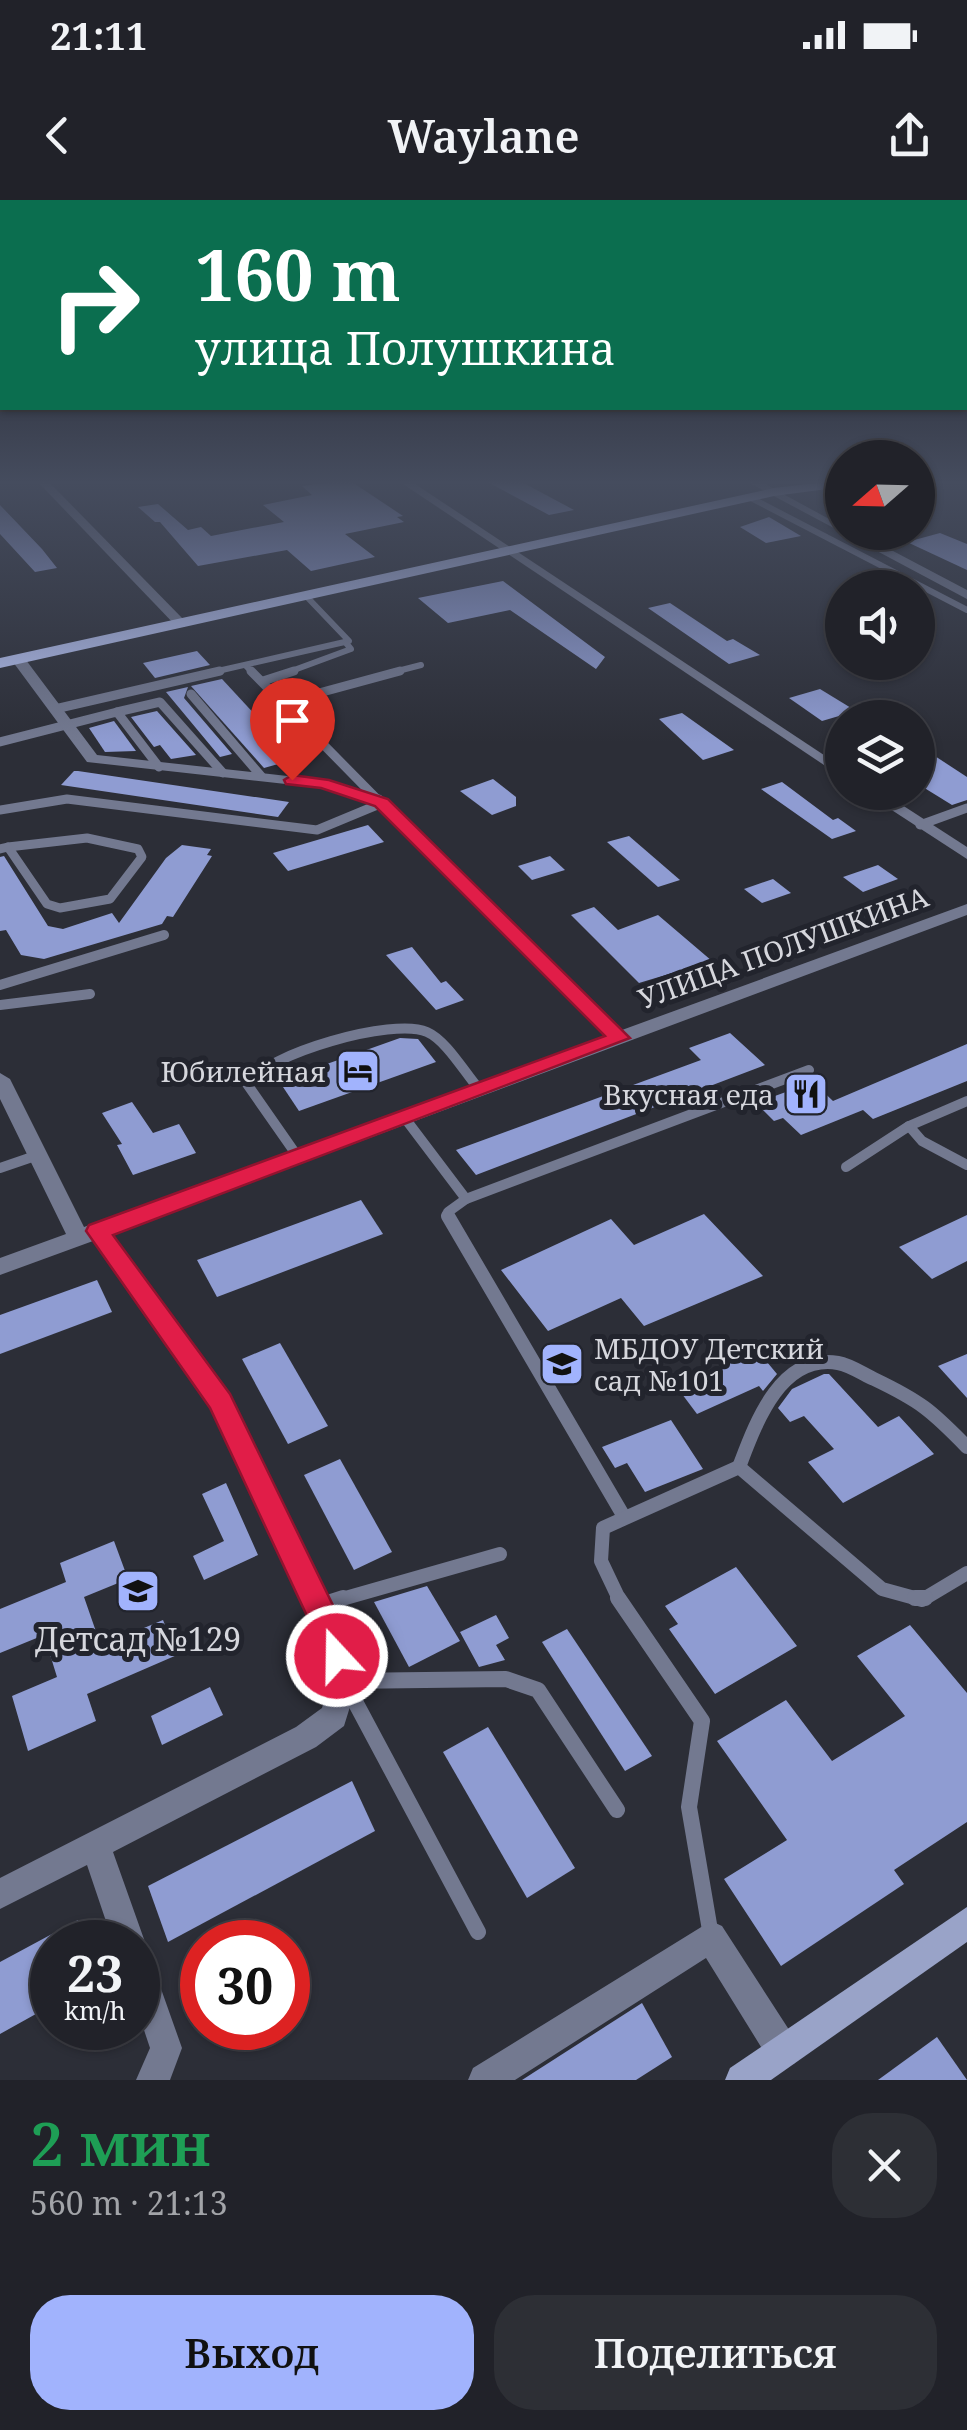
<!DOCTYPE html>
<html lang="ru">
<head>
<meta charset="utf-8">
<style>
  :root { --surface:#212229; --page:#2d2f35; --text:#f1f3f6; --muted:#a2a4a8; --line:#3e3f46; --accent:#a1b3fd }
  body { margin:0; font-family:"Noto Serif",serif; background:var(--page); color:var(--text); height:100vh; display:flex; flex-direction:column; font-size:38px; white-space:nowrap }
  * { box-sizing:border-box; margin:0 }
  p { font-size:32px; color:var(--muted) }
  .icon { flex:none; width:55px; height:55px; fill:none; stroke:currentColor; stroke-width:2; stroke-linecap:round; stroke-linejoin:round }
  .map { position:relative; height:1880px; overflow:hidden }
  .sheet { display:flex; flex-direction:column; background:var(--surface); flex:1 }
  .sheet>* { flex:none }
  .banner { position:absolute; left:0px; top:0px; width:968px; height:210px; box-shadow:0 2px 8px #0004,0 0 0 2px var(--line); background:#0b6e4f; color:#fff; overflow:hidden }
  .needle { width:65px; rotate:250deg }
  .fabs { position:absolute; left:825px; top:240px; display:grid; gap:20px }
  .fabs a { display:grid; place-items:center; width:110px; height:110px; border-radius:50%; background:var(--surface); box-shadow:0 2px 8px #0004,0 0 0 2px var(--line); font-size:50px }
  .speed { position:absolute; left:30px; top:1720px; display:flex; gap:20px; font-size:50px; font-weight:700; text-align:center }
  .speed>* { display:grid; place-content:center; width:130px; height:130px; border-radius:50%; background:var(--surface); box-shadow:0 2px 8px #0004,0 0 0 2px var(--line); line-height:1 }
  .speed small { font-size:25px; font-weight:400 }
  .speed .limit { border:15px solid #d22; background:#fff; color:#111 }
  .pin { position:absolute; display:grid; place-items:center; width:85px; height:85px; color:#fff; margin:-102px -42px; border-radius:50% 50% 50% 0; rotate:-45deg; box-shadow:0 0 10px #0007 }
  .pin .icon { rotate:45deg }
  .me { position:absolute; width:110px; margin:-55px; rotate:339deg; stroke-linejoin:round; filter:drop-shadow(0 0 8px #0008) }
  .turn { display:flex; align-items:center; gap:35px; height:210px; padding:0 30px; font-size:45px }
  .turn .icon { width:130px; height:130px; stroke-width:2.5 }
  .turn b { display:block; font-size:70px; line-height:85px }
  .round { display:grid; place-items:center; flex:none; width:105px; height:105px; border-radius:40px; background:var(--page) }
  .head { display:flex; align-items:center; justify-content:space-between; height:170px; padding:0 30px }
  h1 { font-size:60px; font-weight:600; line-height:75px; color:#1e9e55 }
  .action { display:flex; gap:20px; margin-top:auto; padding:20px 30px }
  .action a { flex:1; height:115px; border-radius:40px; background:var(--accent); color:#111; font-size:40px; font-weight:600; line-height:115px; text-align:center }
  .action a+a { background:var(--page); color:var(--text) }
  .status { display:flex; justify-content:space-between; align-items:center; height:70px; padding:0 50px; background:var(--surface); direction:ltr }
  .status svg { height:28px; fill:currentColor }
  header { display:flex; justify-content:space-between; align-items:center; height:130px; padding:0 30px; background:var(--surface); font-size:45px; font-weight:600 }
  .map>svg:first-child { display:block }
  .building { fill:#8f9cd2 }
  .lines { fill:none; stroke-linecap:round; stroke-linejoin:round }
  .service-far4 { stroke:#737990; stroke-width:6 }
  .service-far3 { stroke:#737990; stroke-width:9 }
  .service-far2 { stroke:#737990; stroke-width:10 }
  .service-far1 { stroke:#737990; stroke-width:14 }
  .service { stroke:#737990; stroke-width:16 }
  .minor { fill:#737990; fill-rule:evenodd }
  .tertiary { fill:#737990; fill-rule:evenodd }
  .secondary { fill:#99a3c8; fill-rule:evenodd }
  .primary { fill:#b7c3f3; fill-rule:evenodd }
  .route { fill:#e11d48; stroke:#92132f; stroke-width:2.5 }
  .labels { text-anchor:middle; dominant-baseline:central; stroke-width:10; stroke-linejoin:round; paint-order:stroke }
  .street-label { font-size:28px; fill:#d6d7dd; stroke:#22242d }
  .poi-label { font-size:28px; fill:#d6d7dd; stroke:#22242d; text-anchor:end }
  .near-poi-label { font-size:32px; fill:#d6d7dd; stroke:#22242d }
</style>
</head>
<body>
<div class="status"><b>21:11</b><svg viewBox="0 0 49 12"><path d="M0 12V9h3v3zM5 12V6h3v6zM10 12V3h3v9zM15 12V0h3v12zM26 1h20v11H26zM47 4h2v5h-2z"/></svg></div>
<header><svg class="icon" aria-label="back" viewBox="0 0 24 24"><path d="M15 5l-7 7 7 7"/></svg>Waylane<svg class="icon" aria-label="share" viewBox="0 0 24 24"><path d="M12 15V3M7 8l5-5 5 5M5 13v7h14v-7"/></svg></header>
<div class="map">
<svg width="967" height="1880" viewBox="0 0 967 1880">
  <rect width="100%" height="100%" fill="#2c2e37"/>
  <!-- building -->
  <g class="building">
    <path d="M 349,280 L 403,316 L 397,317 L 404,322 L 345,334 L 375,357 L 311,371 L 287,350 L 198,366 L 160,322 L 155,322 L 138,307 L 158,304 L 188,330 L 201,327 L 211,336 L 284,322 L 263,305 L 312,295 L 302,286 Z"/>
    <path d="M 484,280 L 518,280 L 574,310 L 549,315 Z"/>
    <path d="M 0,305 L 42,349 L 57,368 L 35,372 L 12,347 L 0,334 Z"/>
    <path d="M 769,317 L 801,336 L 766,343 L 740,327 Z"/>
    <path d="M 940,333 L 967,344 L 967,370 L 907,342 Z"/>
    <path d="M 503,381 L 605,457 L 596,469 L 510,410 L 448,423 L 418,398 Z"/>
    <path d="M 670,403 L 727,441 L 733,439 L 760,455 L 729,464 L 648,408 Z"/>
    <path d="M 197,451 L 210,465 L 155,478 L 143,463 Z"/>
    <path d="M 222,479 L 296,559 L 264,568 L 191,486 Z"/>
    <path d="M 188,487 L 184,498 L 232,554 L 220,557 L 166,492 Z"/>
    <path d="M 820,489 L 856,511 L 822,521 L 789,498 Z"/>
    <path d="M 157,511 L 196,555 L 171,559 L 160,545 L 154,547 L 131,517 Z"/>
    <path d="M 682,513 L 734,550 L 703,560 L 659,519 Z"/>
    <path d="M 114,521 L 136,551 L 105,552 L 89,528 Z"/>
    <path d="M 918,545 L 967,577 L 967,600 L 952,605 L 918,584 Z"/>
    <path d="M 74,571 L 78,571 L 289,602 L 278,617 L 61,585 Z"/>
    <path d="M 493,579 L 516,597 L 516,606 L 492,615 L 460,591 Z"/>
    <path d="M 782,582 L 833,620 L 838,618 L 856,631 L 832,639 L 761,589 Z"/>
    <path d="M 368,625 L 384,642 L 288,671 L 273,653 Z"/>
    <path d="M 629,636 L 680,680 L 658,687 L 607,642 Z"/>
    <path d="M 182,645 L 211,649 L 207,655 L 212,656 L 173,717 L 167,716 L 162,724 L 44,759 L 21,755 L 6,730 L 0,731 L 0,657 L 4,656 L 48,726 L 63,729 L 112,713 L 119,723 L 166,658 Z"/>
    <path d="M 550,656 L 565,670 L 532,680 L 518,666 Z"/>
    <path d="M 878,665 L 898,679 L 863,692 L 843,677 Z"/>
    <path d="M 773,679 L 791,693 L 762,703 L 744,689 Z"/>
    <path d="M 594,707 L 618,730 L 658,715 L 712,761 L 639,783 L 571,715 Z"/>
    <path d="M 412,747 L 441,783 L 446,781 L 464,800 L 436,810 L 386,755 Z"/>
    <path d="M 730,833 L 765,865 L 476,975 L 456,950 L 701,860 L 689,848 Z"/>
    <path d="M 400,838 L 418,839 L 436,862 L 299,911 L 279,881 Z"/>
    <path d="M 967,844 L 967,881 L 873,919 L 863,910 L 801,935 L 783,918 L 774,921 L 756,903 L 813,882 L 833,901 Z"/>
    <path d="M 132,902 L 153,933 L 179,924 L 196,953 L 133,975 L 117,945 L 122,944 L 102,913 Z"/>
    <path d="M 361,1000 L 383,1034 L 217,1097 L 197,1060 Z"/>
    <path d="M 704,1014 L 763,1076 L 644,1126 L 621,1098 L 548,1131 L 501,1070 L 611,1019 L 634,1045 Z"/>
    <path d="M 967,1015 L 967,1061 L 932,1079 L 899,1047 Z"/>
    <path d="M 97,1080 L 112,1112 L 0,1154 L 0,1115 Z"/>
    <path d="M 280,1143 L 328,1226 L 288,1244 L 242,1159 Z"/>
    <path d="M 757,1150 L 777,1174 L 763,1191 L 759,1186 L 697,1214 L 676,1186 Z"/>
    <path d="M 967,1154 L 967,1198 L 938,1166 Z"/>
    <path d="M 824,1174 L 829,1174 L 878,1227 L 899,1216 L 934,1254 L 843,1303 L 808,1262 L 834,1249 L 804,1216 L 790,1222 L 778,1208 L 792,1189 Z"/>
    <path d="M 671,1220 L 703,1269 L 645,1292 L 627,1263 L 615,1268 L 602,1247 Z"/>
    <path d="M 340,1259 L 392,1352 L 354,1370 L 304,1275 Z"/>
    <path d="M 226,1283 L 258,1355 L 204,1380 L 193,1356 L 224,1341 L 202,1294 Z"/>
    <path d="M 114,1341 L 128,1379 L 84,1397 L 101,1446 L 163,1420 L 177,1455 L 87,1494 L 96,1521 L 28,1551 L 12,1496 L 57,1477 L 44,1435 L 0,1453 L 0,1409 L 66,1382 L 60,1363 Z"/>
    <path d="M 736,1367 L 797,1446 L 715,1494 L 669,1429 L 678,1424 L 665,1406 Z"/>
    <path d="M 427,1386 L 460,1441 L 409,1467 L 374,1402 Z"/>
    <path d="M 496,1415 L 509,1438 L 496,1445 L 505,1460 L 479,1467 L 460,1432 Z"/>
    <path d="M 910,1425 L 967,1493 L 967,1622 L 894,1670 L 904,1684 L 781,1766 L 724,1679 L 787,1640 L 717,1541 L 786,1500 L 832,1561 L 905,1516 L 857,1456 Z"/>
    <path d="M 567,1429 L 652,1556 L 625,1571 L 542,1442 Z"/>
    <path d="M 210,1487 L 223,1515 L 162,1545 L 151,1516 Z"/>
    <path d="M 488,1527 L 575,1668 L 527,1698 L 443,1552 Z"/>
    <path d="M 352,1581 L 375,1631 L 168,1742 L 148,1686 Z"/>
    <path d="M 78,1720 L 84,1742 L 52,1742 L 52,1805 L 0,1834 L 0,1762 Z"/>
    <path d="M 642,1803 L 672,1857 L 636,1880 L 522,1880 Z"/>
    <path d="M 937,1837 L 967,1880 L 878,1880 Z"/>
  </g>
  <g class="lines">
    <!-- service-far4 -->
    <g class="service-far4">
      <path d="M 751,298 L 967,410"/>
      <path d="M 246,466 L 253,473"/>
      <path d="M 209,473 L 349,441 L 307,397"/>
      <path d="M 286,473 L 351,449 L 346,443"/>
      <path d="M 390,473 L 421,465"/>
    </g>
    <!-- service-far3 -->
    <g class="service-far3">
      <path d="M 251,471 L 376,598"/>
      <path d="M 263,481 L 294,471"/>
      <path d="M 191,494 L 261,576"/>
      <path d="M 282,503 L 400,471"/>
      <path d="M 55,509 L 220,471"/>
      <path d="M 117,512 L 160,502 L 223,573"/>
      <path d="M 0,542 L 117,512 L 159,567"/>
      <path d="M 0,610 L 67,599 L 317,630 L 382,603"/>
      <path d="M 920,625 L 967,608"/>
      <path d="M 87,638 L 138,649 L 142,657 L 110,699 L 60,708 L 47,704 L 8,647 Z"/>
      <path d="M 0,649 L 8,647"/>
    </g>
    <!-- service-far2 -->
    <g class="service-far2">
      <path d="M 0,785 L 164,735"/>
      <path d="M 0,805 L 90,794"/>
      <path d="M 967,901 L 909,926 L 922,941 L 967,965"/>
      <path d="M 404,917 L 466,999"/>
      <path d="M 298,957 L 247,884 C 266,854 393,817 427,832 C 446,840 465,873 479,889"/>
      <path d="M 846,967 L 909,926"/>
      <path d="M 0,968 L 38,955"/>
      <path d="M 449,1019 L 448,1012 L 466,999 L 809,870"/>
    </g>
    <!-- service-far1 -->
    <g class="service-far1">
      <path d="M 448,1016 L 623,1315"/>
      <path d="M 739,1267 C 755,1225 780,1153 838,1163 C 850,1165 863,1174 874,1179 C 920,1201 931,1210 967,1247"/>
      <path d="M 335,1401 L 500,1354"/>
      <path d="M 620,1401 L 601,1361 L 603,1328 L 739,1267 L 882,1389 L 922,1400 L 967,1373"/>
    </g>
    <!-- service -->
    <g class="service">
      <path d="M 618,1398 L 702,1521 L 689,1607 L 711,1736"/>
      <path d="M 915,1398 L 925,1398"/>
      <path d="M 318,1406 L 343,1398"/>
      <path d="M 478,1732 L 344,1481 L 506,1479 L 538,1490 L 617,1610"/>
    </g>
    <!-- minor -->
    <g class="minor">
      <path d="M 36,280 L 47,280 L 185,421 L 185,427 L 177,427 Z"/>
      <path d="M 397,280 L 409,280 L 842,567 L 842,577 Z"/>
      <path d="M 774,289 L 842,326 L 842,332 L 857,332 L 967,390 L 967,399 L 770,294 L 769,292 Z"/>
      <path d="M 13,456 L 23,456 L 97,555 L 323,580 L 381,595 L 622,830 L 967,704 L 967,715 L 112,1034 L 228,1194 L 342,1430 L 358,1481 L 344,1526 L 316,1547 L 113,1652 L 145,1742 L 141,1751 L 149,1755 L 182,1848 L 170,1880 L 136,1880 L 150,1848 L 138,1812 L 138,1742 L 113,1742 L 87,1665 L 0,1709 L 0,1678 L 296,1527 L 322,1508 L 330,1481 L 316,1431 L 211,1207 L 93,1041 L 0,1075 L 0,1058 L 66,1034 L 0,899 L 0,873 L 10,879 L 84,1027 L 606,836 L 371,601 L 322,588 L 87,562 L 13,462 Z"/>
      <path d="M 864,592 L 882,592 L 967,647 L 967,659 Z"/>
      <path d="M 711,1721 L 722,1726 L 795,1839 L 799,1851 L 795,1863 L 783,1867 L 771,1863 L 706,1758 L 515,1880 L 468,1880 L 473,1868 Z"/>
    </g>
    <!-- tertiary -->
    <path class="tertiary" d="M 745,280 L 759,280 L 779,292 L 770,294 Z"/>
    <!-- secondary -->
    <path class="secondary" d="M 967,1707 L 967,1742 L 771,1880 L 725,1880 L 730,1868 Z"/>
    <!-- primary -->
    <path class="primary" d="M 842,280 L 842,287 L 774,296 L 0,468 L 0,458 L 774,288 Z"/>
  </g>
  <!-- sky -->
  <linearGradient id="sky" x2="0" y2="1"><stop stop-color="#18191e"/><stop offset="0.52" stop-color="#454c5e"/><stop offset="1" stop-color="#454c5e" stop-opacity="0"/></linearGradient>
  <rect width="967" height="543" fill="url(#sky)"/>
  <!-- route -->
  <path class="route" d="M 292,575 L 329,580 L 388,599 L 630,838 L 113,1035 L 230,1194 L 345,1430 L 353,1456 L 348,1466 L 337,1471 L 326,1466 L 314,1431 L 210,1208 L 86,1031 L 89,1025 L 605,836 L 375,606 L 321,588 L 286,584 L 284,580 Z"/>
  <!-- icons -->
  <defs>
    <symbol id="hotel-square" viewBox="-11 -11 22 22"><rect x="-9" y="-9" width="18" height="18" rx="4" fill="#a1b3fd" stroke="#22242d"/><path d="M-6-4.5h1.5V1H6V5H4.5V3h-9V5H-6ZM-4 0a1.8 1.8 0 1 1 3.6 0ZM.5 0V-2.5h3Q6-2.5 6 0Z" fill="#111"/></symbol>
    <symbol id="restaurant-square" viewBox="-11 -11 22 22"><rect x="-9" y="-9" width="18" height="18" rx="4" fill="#a1b3fd" stroke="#22242d"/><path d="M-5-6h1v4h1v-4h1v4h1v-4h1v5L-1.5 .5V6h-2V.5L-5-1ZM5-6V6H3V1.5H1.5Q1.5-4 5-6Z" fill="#111"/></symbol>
    <symbol id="school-square" viewBox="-11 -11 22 22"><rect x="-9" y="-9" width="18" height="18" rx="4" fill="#a1b3fd" stroke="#22242d"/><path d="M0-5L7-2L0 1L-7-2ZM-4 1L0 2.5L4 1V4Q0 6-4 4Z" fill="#111"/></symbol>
  </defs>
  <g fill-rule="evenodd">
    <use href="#hotel-square" x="333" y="846" width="50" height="50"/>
    <use href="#restaurant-square" x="781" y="869" width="50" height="50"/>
    <use href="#school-square" x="537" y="1139" width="50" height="50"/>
    <use href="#school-square" x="113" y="1366" width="50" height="50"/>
  </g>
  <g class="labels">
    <!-- street labels -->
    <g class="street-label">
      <text transform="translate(783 747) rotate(-20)">УЛИЦА ПОЛУШКИНА</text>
    </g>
    <!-- poi labels -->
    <g class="poi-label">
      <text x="326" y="871">Юбилейная</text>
      <text x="774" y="894">Вкусная еда</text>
      <text x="594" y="1148" text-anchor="start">МБДОУ Детский<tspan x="594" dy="32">сад №101</tspan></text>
    </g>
    <!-- near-poi labels -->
    <g class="near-poi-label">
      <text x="138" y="1438">Детсад №129</text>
    </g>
  </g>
</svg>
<div class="fabs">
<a><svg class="needle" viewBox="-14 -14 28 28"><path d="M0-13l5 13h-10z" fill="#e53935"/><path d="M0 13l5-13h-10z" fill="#a2a4a8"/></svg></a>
<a><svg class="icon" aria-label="sound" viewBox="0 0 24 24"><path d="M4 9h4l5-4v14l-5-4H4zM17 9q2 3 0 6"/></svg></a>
<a><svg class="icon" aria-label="layers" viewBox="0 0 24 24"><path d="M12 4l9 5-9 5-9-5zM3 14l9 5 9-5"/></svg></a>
</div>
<div class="speed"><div>23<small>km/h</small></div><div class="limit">30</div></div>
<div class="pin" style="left:292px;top:580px;background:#d93025"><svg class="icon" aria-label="arrive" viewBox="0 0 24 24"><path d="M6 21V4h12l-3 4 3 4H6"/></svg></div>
<svg class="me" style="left:337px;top:1456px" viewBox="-20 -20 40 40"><circle r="17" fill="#e11d48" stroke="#fff" stroke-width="3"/><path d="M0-11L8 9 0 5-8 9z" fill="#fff"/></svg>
<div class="banner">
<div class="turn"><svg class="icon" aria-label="right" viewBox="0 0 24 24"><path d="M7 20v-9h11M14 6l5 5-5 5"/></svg><div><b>160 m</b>улица Полушкина</div></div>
</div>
</div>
<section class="sheet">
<div class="head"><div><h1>2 мин</h1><p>560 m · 21:13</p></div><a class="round"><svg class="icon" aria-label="close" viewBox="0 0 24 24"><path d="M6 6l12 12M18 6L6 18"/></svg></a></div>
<div class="action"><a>Выход</a><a>Поделиться</a></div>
</section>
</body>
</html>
